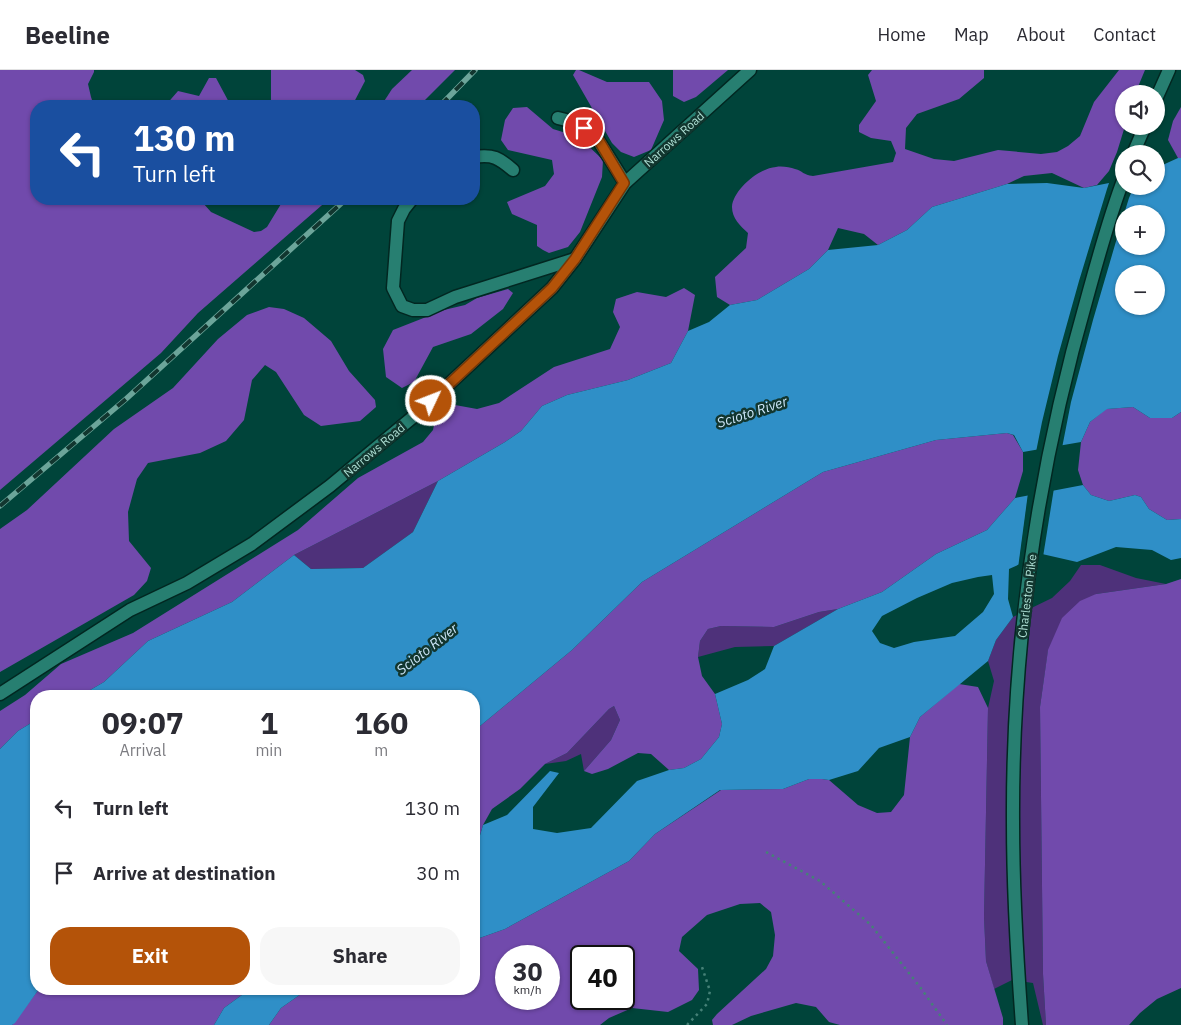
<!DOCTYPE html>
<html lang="en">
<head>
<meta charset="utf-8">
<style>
  :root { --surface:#fff; --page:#f7f7f7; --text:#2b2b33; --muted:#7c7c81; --line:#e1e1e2; --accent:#b45309 }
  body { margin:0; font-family:"IBM Plex Sans",sans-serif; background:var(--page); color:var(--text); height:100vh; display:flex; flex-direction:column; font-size:19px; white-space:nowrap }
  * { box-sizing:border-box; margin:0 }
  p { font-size:16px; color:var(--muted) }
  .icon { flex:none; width:28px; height:28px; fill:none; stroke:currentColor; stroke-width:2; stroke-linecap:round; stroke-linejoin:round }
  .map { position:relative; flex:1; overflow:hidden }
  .sheet { position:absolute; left:30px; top:620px; width:450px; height:305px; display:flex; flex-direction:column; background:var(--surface); border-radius:20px; box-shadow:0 1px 4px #0004 }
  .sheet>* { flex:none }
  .top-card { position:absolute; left:30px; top:30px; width:450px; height:105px; border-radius:20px; box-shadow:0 1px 4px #0004; background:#1a4fa0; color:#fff; overflow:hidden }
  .fabs { position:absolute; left:1115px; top:15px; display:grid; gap:10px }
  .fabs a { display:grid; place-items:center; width:50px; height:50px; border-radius:50%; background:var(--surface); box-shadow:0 1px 4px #0004; font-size:25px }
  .speed { position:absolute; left:495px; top:875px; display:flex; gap:10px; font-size:25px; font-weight:700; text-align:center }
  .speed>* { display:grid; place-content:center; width:65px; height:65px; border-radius:50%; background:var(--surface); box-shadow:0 1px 4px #0004; line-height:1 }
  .speed small { font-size:12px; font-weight:400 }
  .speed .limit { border:2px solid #111; border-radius:8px; background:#fff; color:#111 }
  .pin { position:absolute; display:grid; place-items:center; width:42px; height:42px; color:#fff; margin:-21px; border:2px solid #fff; border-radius:50%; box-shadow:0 1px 5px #0007 }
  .me { position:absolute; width:55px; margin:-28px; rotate:47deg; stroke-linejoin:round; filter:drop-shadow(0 0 4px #0008) }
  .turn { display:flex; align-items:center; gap:18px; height:105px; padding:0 20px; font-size:22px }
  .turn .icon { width:65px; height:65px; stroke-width:2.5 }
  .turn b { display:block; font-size:35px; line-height:42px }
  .eta { display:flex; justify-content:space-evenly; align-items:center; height:85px; text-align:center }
  .eta b { font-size:30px; font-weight:800; line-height:35px }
  .primary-button { display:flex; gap:10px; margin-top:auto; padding:10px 20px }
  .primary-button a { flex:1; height:58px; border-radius:20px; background:var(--accent); color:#fff; font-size:20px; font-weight:800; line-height:58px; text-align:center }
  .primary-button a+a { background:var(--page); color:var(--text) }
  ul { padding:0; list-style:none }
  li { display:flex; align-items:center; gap:15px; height:65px; padding:0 20px }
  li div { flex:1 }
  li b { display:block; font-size:19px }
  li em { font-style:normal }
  header { display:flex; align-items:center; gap:30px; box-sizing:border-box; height:70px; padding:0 25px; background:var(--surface); border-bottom:1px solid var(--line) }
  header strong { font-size:24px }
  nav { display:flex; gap:28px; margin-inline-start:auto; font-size:18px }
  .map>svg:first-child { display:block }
  .green { fill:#4e317a }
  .forest { fill:#714aac; fill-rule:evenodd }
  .water { fill:#2f8fc7; fill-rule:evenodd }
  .pier { fill:#00443a }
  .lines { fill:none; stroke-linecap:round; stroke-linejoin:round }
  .minor-casing { stroke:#022721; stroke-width:15 }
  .path { stroke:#458177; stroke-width:2.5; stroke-dasharray:2.5 4; stroke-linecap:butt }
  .minor { stroke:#277f71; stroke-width:12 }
  .rail-casing { stroke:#6ca59a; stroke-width:5.5 }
  .rail { stroke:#12362f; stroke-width:4; stroke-dasharray:11; stroke-linecap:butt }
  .route-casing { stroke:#753606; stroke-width:12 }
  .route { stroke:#b45309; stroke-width:9 }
  .labels { text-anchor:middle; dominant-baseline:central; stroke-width:5; stroke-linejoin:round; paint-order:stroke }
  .street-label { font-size:12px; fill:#aedfd4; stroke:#12362f }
  .water-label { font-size:14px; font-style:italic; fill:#cee7f9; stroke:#12362f }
</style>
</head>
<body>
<header>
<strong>Beeline</strong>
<nav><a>Home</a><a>Map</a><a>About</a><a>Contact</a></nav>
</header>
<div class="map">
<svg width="1181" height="955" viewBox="0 0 1181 955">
  <rect width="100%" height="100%" fill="#00443a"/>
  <!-- green -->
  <g class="green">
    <path d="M 438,411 L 413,462 L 363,498 L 311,499 L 294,485 Z"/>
    <path d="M 1081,495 L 1100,495 L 1136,508 L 1166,514 L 1096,524 L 1048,581 L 1040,637 L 1043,904 L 1046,955 L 1043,955 L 1033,913 L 1012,910 L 994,919 L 986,891 L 984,847 L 988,638 L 994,611 L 988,591 L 996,570 L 1013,547 L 1052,528 L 1070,511 Z"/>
    <path d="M 838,539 L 774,576 L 735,577 L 698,587 L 700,571 L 708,559 L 721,556 L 774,557 L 819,542 Z"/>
    <path d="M 614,636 L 620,650 L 611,670 L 584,701 L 581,684 L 566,691 L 545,694 L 567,683 L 609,639 Z"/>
  </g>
  <!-- forest -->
  <g class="forest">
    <path d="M 0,0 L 94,0 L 94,2 L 88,14 L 91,27 L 94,36 L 36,36 L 36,129 L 204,129 L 203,133 L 211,142 L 254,162 L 261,161 L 267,157 L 284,129 L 329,129 L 198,243 L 161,283 L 0,420 Z"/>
    <path d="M 271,0 L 355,0 L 363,5 L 365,11 L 352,36 L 271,36 Z"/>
    <path d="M 412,0 L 455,0 L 419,36 L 381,36 L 392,19 Z"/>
    <path d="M 576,0 L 579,0 L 607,12 L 649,12 L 662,31 L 664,50 L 651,80 L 634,87 L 621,82 L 612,73 L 573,5 Z"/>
    <path d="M 673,0 L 728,0 L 696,27 L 684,32 L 673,26 Z"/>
    <path d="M 872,0 L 984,0 L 984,8 L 959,29 L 917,44 L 906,58 L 905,79 L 934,89 L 954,91 L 998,80 L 1041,84 L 1057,82 L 1068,76 L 1080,66 L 1094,32 L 1119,0 L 1145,0 L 1135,24 L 1124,24 L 1124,56 L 1125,56 L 1117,82 L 1109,101 L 1097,115 L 1084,118 L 1052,103 L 1024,106 L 1007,114 L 932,137 L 907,160 L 878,175 L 864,164 L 838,158 L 828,180 L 809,199 L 757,230 L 730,235 L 717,227 L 715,207 L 746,178 L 748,163 C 740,156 732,148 732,137 C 733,120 759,98 776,97 C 781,96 790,97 795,99 C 803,101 803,105 813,106 L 893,92 L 896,83 L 891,71 L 871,68 L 859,62 L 859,55 L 876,31 L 868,5 Z"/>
    <path d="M 209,8 L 216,8 L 231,36 L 165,36 L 178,21 L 199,26 Z"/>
    <path d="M 527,37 L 553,59 L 579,67 L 603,90 L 602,107 L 580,162 L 568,177 L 549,183 L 543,180 L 537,176 L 537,155 L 512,144 L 507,132 L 545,116 L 554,104 L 552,90 L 508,80 L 501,70 L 505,50 L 513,38 Z"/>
    <path d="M 1181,37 L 1181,88 L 1178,88 L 1168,70 L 1173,51 Z"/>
    <path d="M 684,218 L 695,225 L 688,261 L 671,293 L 628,310 L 567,325 L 542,336 L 521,361 L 505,372 L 438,411 L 294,485 L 232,532 L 148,571 L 104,612 L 80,626 L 36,626 L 36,650 L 18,661 L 0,679 L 0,641 L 25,625 L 61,594 L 133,563 L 298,460 L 358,408 L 423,372 L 433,360 L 436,345 L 441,341 L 455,335 L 477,339 L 499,333 L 554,297 L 610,279 L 620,257 L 613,242 L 616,229 L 637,222 L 666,227 Z"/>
    <path d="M 508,219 L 513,223 L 503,239 L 471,264 L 433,277 L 414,312 L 402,318 L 386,307 L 383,279 L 393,260 L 444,240 L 465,235 L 477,228 Z"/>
    <path d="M 269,237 L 284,239 L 304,248 L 331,271 L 349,301 L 375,330 L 376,337 L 360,351 L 321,356 L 304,345 L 276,302 L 265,295 L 252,310 L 244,350 L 226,371 L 200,383 L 148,393 L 137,409 L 128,442 L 129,471 L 151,498 L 147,511 L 134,525 L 0,602 L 0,459 L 27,440 L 114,359 L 173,318 L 218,269 L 247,245 Z"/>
    <path d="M 1133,337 L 1150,348 L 1172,348 L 1181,342 L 1181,449 L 1167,450 L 1149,439 L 1141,427 L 1135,425 L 1109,431 L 1091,425 L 1083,415 L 1078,400 L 1081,372 L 1090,352 L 1106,339 Z"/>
    <path d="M 1007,363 L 1013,365 L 1023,382 L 1023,401 L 1015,428 L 987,460 L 936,484 L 882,522 L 838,539 L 819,542 L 774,557 L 721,556 L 708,559 L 700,571 L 698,587 L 702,606 L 715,624 L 722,654 L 719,667 L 701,689 L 684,698 L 669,700 L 651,684 L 638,683 L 608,699 L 592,704 L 584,701 L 611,670 L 620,650 L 614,636 L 609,639 L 567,683 L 545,694 L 520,719 L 492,739 L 483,755 L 474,786 L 474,661 L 572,580 L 642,512 L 823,402 L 936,370 Z"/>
    <path d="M 1181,509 L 1181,918 L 1157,929 L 1140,943 L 1129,955 L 1046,955 L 1043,904 L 1040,637 L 1048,580 L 1062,548 L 1080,531 L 1096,524 L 1166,514 Z"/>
    <path d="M 959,614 L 978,617 L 988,638 L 984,847 L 986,891 L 1003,948 L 1003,955 L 840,955 L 829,952 L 816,937 L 796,933 L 751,946 L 732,955 L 713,955 L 712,950 L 717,944 L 766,899 L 773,886 L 775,865 L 771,842 L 760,833 L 740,834 L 707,845 L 682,867 L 679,881 L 698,899 L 699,920 L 692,930 L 668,942 L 632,938 L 609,948 L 600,955 L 269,955 L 281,938 L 308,919 L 474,919 L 474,870 L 505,859 L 629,791 L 655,764 L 721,720 L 783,719 L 809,709 L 822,709 L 829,710 L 858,735 L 877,743 L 891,742 L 904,725 L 910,667 L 920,647 ZM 506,886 L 549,886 L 549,929 L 506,929 ZM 581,886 L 624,886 L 624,929 L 581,929 Z"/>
    <path d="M 39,919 L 250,919 L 224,938 L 214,955 L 12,955 Z"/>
  </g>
  <!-- water -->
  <g class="water">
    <path d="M 1178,88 L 1181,88 L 1181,342 L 1172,348 L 1150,348 L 1133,337 L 1107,339 L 1090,352 L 1081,372 L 1023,382 L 1014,365 L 1007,363 L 936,370 L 823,402 L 642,512 L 572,580 L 474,661 L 474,626 L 80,626 L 104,612 L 148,571 L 232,532 L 294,485 L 311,499 L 363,498 L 413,462 L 438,411 L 505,372 L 521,361 L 542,336 L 567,325 L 628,310 L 671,293 L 688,261 L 709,252 L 730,235 L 757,230 L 809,199 L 828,180 L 878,175 L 907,160 L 932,137 L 1007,114 L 1047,113 L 1084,118 L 1124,110 L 1124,116 L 1156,116 L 1156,98 ZM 1124,144 L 1156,144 L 1156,176 L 1124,176 ZM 1124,204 L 1156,204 L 1156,236 L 1124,236 Z"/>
    <path d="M 1083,415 L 1091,425 L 1109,431 L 1135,425 L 1141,427 L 1149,439 L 1167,450 L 1181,449 L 1181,488 L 1171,490 L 1152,480 L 1116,477 L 1077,492 L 1042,484 L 1009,499 L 1008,529 L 1013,547 L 996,570 L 988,591 L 920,647 L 910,667 L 879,678 L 858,701 L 829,710 L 822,709 L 809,709 L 783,719 L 720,720 L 655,764 L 629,791 L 505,859 L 474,870 L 474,786 L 483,755 L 507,745 L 550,701 L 559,703 L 533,737 L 533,759 L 557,763 L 591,758 L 637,711 L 669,700 L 684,698 L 701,689 L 719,667 L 722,654 L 715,624 L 748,610 L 765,599 L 774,576 L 838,539 L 882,522 L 936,484 L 987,460 L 1015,428 ZM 992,505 L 994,524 L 983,542 L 955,566 L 914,572 L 894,578 L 880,573 L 872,561 L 882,546 L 917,528 L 952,513 L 978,507 Z"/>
    <path d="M 36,650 L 36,919 L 39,919 L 15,953 L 12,955 L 0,955 L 0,679 L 18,661 Z"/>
    <path d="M 250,919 L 308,919 L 281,938 L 269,955 L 214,955 L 224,938 Z"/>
  </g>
  <!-- pier -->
  <g class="pier">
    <path d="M 1124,108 L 1124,116 L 1134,116 L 1129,128 L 1124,144 L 1093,250 L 1071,332 L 1062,378 L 1036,382 L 1042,352 L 1058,286 L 1079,211 L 1107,119 L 1110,110 Z"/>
    <path d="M 1054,418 L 1043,487 L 1018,498 L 1028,423 Z"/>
  </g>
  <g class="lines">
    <defs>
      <g id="minor">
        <path d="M 1156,29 L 1169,0"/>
        <path d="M 558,48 L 574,52 L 595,65 L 625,113"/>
        <path d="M 1133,84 L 1145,56"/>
        <path d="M 474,87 C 493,84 499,88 513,100"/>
        <path d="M 412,129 L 404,139 L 398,151 L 393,218 L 402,236 L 413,240 L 427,240 L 455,227 L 575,189"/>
        <path d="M 0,624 L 130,540 L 187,513 L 252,474 L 330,416 L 419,342 L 552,218 L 575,189 L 625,113 L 750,0"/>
        <path d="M 1022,955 C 1017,888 1013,820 1013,752 C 1012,576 1038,398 1087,228 C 1098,188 1109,147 1124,108"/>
      </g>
    </defs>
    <!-- minor casing -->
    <use href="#minor" class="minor-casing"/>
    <!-- path -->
    <g class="path">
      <path d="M 766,782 L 820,811 L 871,855 L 920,917 L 947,955"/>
      <path d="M 687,955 L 707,934 L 710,921 L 702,897"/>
    </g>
    <!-- minor -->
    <use href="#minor" class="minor"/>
    <defs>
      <g id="rail">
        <path d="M 440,36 L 475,0"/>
        <path d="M 0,436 L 126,329 L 346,129"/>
      </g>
    </defs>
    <!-- rail casing -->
    <use href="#rail" class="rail-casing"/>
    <!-- rail -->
    <use href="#rail" class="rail"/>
  </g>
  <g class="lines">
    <defs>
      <path id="route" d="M 431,331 L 552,218 L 575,189 L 624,113 L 595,64 L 584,58"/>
    </defs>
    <!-- route casing -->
    <use href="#route" class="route-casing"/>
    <!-- route -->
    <use href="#route" class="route"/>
  </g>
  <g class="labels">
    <!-- street labels -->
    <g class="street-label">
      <text transform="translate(674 69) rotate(-42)">Narrows Road</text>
      <text transform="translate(374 380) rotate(-40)">Narrows Road</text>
      <text transform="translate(1027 526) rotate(-83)">Charleston Pike</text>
    </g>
    <!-- water labels -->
    <g class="water-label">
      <text transform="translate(752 342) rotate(-18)">Scioto River</text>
      <text transform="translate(427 579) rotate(-38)">Scioto River</text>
    </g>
  </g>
</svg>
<div class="fabs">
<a><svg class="icon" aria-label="sound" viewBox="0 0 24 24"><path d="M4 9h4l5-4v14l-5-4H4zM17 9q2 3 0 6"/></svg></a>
<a><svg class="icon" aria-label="search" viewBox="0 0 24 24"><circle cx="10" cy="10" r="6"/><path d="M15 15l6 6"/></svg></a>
<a>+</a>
<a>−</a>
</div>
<div class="speed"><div>30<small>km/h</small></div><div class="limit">40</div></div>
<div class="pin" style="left:584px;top:58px;background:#d93025"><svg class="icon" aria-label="arrive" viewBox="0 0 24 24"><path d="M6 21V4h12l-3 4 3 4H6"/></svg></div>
<svg class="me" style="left:431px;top:331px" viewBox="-20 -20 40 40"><circle r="17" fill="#b45309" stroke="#fff" stroke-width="3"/><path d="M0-11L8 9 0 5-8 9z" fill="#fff"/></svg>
<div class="top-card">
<div class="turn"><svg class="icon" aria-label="left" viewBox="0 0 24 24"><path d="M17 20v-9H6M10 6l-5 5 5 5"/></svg><div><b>130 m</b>Turn left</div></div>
</div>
<section class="sheet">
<div class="eta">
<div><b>09:07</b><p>Arrival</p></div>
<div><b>1</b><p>min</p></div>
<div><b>160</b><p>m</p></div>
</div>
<ul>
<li><svg class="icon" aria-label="left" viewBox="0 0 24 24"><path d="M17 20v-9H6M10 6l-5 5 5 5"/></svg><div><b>Turn left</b></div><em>130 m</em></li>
<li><svg class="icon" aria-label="arrive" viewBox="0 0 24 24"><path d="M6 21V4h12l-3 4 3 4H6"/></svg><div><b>Arrive at destination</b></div><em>30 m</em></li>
</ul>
<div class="primary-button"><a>Exit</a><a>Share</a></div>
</section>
</div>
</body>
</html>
